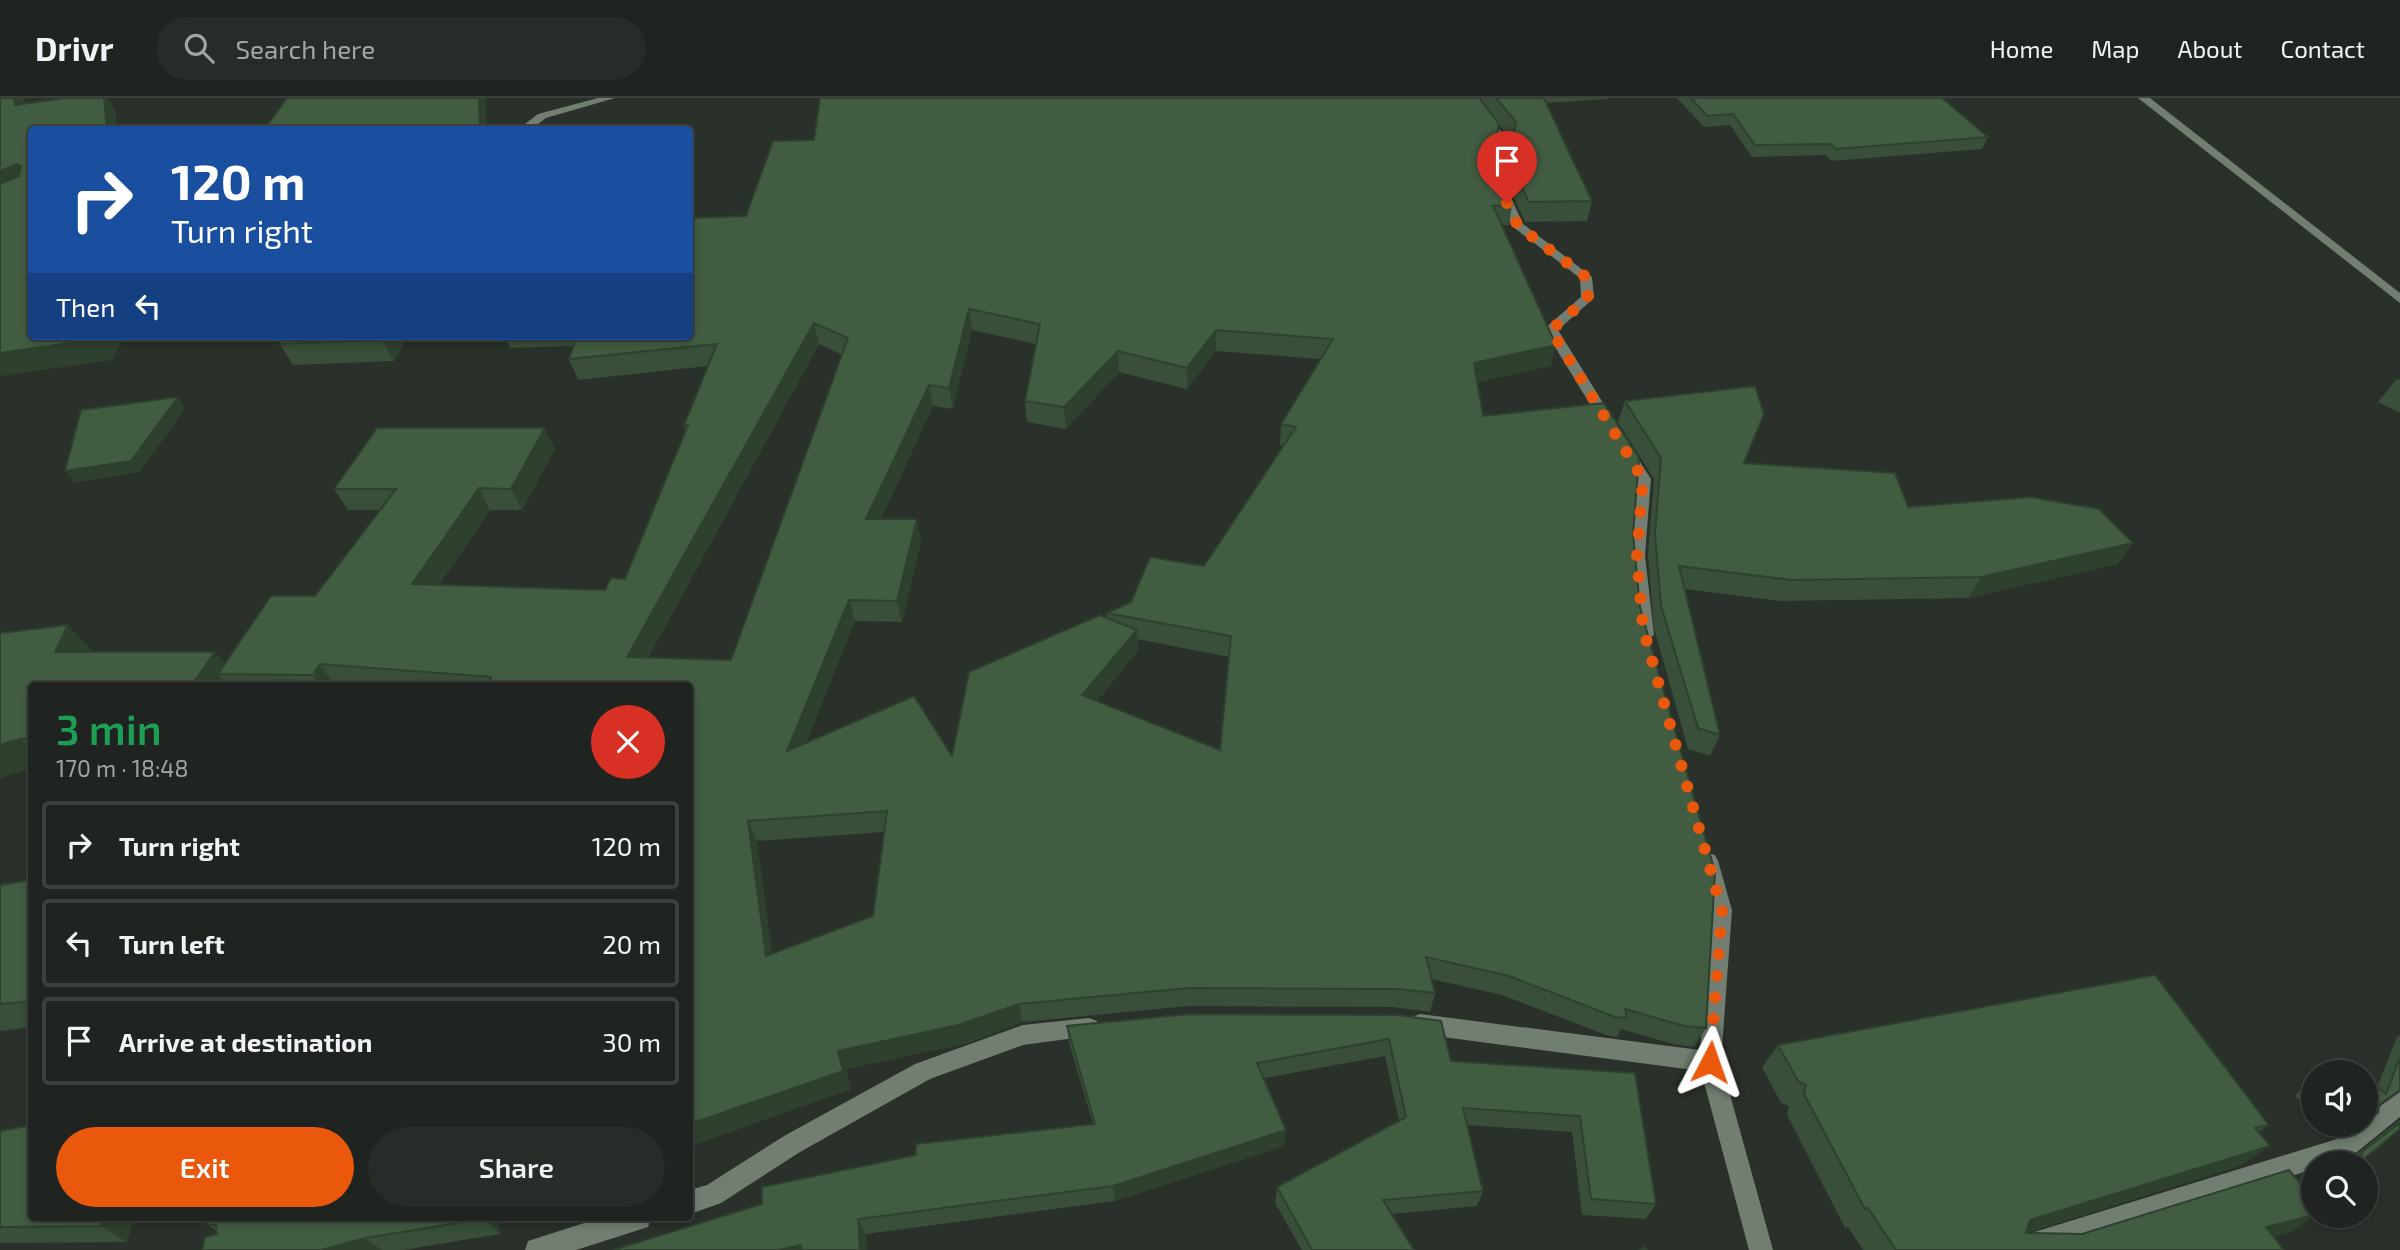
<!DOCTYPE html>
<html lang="en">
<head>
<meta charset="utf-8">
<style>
  :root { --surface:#202420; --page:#282c29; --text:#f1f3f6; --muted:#a2a4a5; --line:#3d413e; --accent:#ea580c }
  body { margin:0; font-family:"Exo 2",sans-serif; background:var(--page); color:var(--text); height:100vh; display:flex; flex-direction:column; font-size:26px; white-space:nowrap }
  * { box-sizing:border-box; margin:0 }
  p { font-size:23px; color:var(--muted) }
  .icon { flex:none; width:38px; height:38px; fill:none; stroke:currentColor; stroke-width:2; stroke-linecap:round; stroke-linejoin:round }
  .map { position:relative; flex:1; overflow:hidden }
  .side { position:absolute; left:28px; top:584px; width:665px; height:539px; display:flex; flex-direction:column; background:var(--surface); border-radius:7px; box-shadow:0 4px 10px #0003,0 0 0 2px var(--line) }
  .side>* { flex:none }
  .banner { position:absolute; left:28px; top:28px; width:665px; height:214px; border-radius:7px; box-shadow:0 4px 10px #0003,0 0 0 2px var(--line); background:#1a4fa0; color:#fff; overflow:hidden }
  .controls { position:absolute; left:2301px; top:962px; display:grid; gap:14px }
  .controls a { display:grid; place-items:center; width:77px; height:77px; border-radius:50%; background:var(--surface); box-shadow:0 4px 10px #0003,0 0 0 2px var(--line); font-size:35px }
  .pin { position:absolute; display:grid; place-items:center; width:60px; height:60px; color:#fff; margin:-72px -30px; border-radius:50% 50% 50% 0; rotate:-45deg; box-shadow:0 0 7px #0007 }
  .pin .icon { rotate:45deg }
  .me { position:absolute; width:77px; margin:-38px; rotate:4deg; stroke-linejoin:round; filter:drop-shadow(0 0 5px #0008) }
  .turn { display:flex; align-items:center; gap:24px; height:147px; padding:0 28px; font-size:32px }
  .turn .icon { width:91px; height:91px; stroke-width:2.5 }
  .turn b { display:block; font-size:49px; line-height:60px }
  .then { display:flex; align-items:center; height:66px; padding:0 28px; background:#0003; gap:14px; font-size:26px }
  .round { display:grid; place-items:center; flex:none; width:74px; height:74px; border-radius:37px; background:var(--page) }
  .headline { display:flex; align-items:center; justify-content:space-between; height:119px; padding:0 28px }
  h1 { font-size:42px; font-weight:600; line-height:52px; color:#1e9e55 }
  .cta { display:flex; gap:14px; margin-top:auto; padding:14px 28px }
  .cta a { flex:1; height:80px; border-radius:42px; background:var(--accent); color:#fff; font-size:28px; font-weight:600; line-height:80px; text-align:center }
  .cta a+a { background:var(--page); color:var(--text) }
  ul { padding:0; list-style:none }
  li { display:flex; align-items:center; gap:21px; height:88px; margin:0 14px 10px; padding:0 14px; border:4px solid var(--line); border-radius:7px }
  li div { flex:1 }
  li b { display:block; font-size:26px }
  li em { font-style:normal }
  header { display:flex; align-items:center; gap:42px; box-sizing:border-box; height:98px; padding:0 35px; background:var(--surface); border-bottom:2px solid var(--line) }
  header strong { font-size:33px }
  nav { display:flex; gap:38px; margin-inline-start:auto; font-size:24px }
  .search { width:490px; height:63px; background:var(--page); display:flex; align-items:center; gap:18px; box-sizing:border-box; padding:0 24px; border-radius:38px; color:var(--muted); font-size:26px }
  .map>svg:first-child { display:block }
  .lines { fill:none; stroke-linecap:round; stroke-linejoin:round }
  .minor { fill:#727e72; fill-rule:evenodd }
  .wall { fill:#394f39; fill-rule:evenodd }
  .shaded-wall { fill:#2e402e }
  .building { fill:#425c42; stroke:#2e402e; stroke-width:2; fill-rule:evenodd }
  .route { stroke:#ea580c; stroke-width:12; stroke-dasharray:0 21.6 }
</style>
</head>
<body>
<header>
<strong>Drivr</strong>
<div class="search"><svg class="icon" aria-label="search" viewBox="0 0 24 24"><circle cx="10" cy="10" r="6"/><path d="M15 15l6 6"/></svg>Search here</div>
<nav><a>Home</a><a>Map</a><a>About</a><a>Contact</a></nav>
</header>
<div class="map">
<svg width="2400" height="1152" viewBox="0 0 2400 1152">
  <rect width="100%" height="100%" fill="#2a302a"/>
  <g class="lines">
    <!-- minor -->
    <g class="minor">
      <path d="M 598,0 L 615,0 L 546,20 L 530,32 L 517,32 L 538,16 Z"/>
      <path d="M 1465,0 L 1475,0 L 1510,45 L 1503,82 L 1523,126 L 1592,179 L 1594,200 L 1558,232 L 1616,326 L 1614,329 L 1604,329 L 1544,231 L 1581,199 L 1580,180 L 1512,128 L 1491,82 L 1498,45 Z"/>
      <path d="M 2138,0 L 2150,0 L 2400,195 L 2400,205 Z"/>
      <path d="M 1626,348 L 1631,350 L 1651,381 L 1645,457 L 1654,537 L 1645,543 L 1636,537 L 1629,457 L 1635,381 L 1619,353 Z"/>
      <path d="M 1708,755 L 1715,757 L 1718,763 L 1732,812 L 1721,964 L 1773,1152 L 1749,1152 L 1701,973 L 1420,936 L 1412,933 L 1409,926 L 1412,919 L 1420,916 L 1700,952 L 1712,812 L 1698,763 L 1701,757 Z"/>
      <path d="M 1089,920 L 1097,923 L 1100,930 L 1097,937 L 1023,947 L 930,981 L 800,1054 L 721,1105 L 690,1116 L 690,1092 L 707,1087 L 784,1038 L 915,966 L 1023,927 Z"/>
      <path d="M 2400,994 L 2400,1019 L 2352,1058 C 2339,1064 2328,1066 2314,1066 L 2314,1071 L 2054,1152 L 2003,1152 L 2006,1143 L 2015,1140 L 2337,1041 L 2354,1027 L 2366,1027 L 2366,1018 Z"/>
      <path d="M 600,1120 L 651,1120 L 648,1129 L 576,1152 L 525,1152 L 528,1143 Z"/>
    </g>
  </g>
  <!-- wall -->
  <g class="wall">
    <path d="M 820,0 L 1608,0 L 1608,1 L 1546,5 L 1592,103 L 1587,123 L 1525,124 L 1506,82 L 1512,43 L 1495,22 L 1492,63 L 1512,107 L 1509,127 L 1502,127 L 1551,268 L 1477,284 L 1483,318 L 1633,436 L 1640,509 L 1706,930 L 1694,949 L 1673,946 L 1621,931 L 1617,939 L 1606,937 L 1502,897 L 1431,881 L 1435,895 L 1430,914 L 1393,909 L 1189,908 L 1023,924 L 964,946 L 846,971 L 851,991 L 690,1048 L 690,588 L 32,588 L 32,670 L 0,680 L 0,535 L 92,553 L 91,554 L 225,566 L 315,498 L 380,412 L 348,412 L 334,391 L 555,351 L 522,412 L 490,412 L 439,487 L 605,492 L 625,481 L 686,333 L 684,327 L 708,268 L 578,282 L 569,261 L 574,248 L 510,250 L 505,238 L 690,238 L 746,118 L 814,42 ZM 972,232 L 1036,246 L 1025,303 L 1027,324 L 1066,331 L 1119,274 L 1187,291 L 1216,253 L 1320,261 L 1281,326 L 1280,347 L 1284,348 L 1204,468 L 1131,504 L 1107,515 L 1107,520 L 952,658 L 806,645 L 855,523 L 902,524 L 921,443 L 881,421 L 933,308 L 953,311 ZM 819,246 L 842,257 L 731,562 L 648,560 ZM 1137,541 L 1229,559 L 1220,652 L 1097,603 L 1138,553 ZM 884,734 L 873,818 L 772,855 L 757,743 Z"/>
    <path d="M 1677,0 L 1942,0 L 1988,39 L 1982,51 L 1831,63 L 1826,57 L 1752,59 L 1730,27 L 1704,29 Z"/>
    <path d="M 408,238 L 394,263 L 293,267 L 280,246 Z"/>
    <path d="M 2400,281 L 2400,315 L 2378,304 L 2395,283 Z"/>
    <path d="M 1625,303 L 1745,365 L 2118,466 L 1968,500 L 1781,503 L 1685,491 L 1720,637 L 1710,658 L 1688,651 L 1654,530 L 1648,457 L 1654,381 L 1618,324 Z"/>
    <path d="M 32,782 L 32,929 L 0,933 L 0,787 Z"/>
    <path d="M 1397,917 L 1451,963 L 1635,975 L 1656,1106 L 1646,1121 L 1582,1117 L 1572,1034 L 1467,1027 L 1483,1093 L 1477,1108 L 1392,1116 L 1414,1152 L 1302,1152 L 1275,1105 L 1277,1089 L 1399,1023 L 1385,958 L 1264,980 L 1284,1048 L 1115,1103 L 866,1136 L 613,1152 L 1093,1026 L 1069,945 L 1067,928 Z"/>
    <path d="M 2400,937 L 2400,992 L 2379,1007 L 2378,1015 L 2366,1023 L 2366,980 L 2377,989 L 2397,939 Z"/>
    <path d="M 1778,947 L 2269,1027 L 2258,1034 L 2270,1048 L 2239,1068 L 2026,1135 L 2082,1136 L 2290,1134 L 2273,1138 L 2284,1152 L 1863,1152 L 1848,1129 L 1845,1130 L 1787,1017 L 1789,1008 L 1781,1005 L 1762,969 Z"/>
    <path d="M 2314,981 L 2314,1014 L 2294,998 Z"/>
    <path d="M 2400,1022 L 2400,1031 L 2359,1065 L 2347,1066 L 2349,1062 Z"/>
    <path d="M 2329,1027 L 2353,1027 L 2339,1036 Z"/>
    <path d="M 0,1033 L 32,1120 L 134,1120 L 127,1144 L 0,1145 Z"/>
    <path d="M 209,1120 L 496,1120 L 500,1136 L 403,1152 L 202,1152 L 217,1136 L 216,1133 L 207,1127 Z"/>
  </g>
  <!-- shaded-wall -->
  <g class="shaded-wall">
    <path d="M 14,0 L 24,0 L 28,26 L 15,7 Z"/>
    <path d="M 104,0 L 107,0 L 116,14 L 117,32 L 107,32 Z"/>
    <path d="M 479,0 L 486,0 L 487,32 L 480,32 Z"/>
    <path d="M 17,66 L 31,86 L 0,99 L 0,73 Z"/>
    <path d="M 969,211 L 972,232 L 953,311 L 949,290 Z"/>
    <path d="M 814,225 L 819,246 L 637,580 L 627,559 Z"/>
    <path d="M 1216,232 L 1216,253 L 1187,291 L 1187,270 Z"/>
    <path d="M 99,238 L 124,238 L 113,262 L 0,278 L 0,255 Z"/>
    <path d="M 385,238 L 408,238 L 394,263 L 382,242 Z"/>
    <path d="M 1556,247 L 1551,268 L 1470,286 L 1474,265 Z"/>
    <path d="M 1118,253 L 1119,274 L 1066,331 L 1064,309 Z"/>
    <path d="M 929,287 L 933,308 L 871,442 L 866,421 Z"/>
    <path d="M 178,299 L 185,311 L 140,374 L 75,385 L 65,373 Z"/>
    <path d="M 545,330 L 555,351 L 522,412 L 511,391 Z"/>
    <path d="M 479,390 L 490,412 L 425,507 L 412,486 Z"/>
    <path d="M 917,421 L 921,443 L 902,524 L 897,503 Z"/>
    <path d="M 2133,445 L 2118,466 L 1968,500 L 1981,479 Z"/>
    <path d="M 849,502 L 855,523 L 794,674 L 787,653 Z"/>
    <path d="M 68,527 L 92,553 L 79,579 L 55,554 Z"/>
    <path d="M 1137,532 L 1138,553 L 1084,618 L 1082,597 Z"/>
    <path d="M 215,554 L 234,576 L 218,576 L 228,588 L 191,588 Z"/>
    <path d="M 320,566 L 335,588 L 321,588 L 313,577 Z"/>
    <path d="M 20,641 L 32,651 L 32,670 L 0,680 L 0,647 Z"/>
    <path d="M 748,723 L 757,743 L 775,877 L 766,858 Z"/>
    <path d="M 1019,906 L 1023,924 L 964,946 L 846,971 L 851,991 L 690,1048 L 690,1026 L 838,953 Z"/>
    <path d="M 1286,1032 L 1284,1048 L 1115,1103 L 1113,1088 Z"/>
    <path d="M 2270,1048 L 2239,1068 L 2005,1141 L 2030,1122 Z"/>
    <path d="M 2314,1117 L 2314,1118 L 2317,1118 L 2290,1134 L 2233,1148 L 2266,1129 Z"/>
    <path d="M 102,1120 L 134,1120 L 127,1144 L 100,1128 Z"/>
    <path d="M 483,1120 L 496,1120 L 500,1136 Z"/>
    <path d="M 858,1121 L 866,1136 L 867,1152 L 860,1152 Z"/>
    <path d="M 365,1140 L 382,1152 L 321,1152 Z"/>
    <path d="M 801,1147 L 804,1152 L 778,1152 Z"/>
  </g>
  <!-- building -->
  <g class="building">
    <path d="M 0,0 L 14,0 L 15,7 L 64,0 L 104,0 L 107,32 L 32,32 L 32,238 L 99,238 L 98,241 L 0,255 L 0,86 L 19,78 L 21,68 L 17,66 L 0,73 Z"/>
    <path d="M 287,0 L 479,0 L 480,32 L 228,32 L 229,30 L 266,29 Z"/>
    <path d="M 820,0 L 1479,0 L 1499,26 L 1492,63 L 1512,107 L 1493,108 L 1556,247 L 1474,265 L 1483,318 L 1604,305 L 1639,360 L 1633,436 L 1640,509 L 1715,774 L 1706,930 L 1684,928 L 1625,911 L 1627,920 L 1615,919 L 1509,878 L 1426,859 L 1435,895 L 1397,891 L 1189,890 L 1019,906 L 958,927 L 838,953 L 843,973 L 690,1026 L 690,588 L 488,588 L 491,579 L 320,566 L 313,577 L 218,576 L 271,498 L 315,498 L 396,391 L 334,391 L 377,330 L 545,330 L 511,391 L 479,390 L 412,486 L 605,492 L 611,480 L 625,481 L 688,327 L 684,327 L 717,246 L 569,261 L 577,238 L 690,238 L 690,120 L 746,118 L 773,43 L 814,42 ZM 969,211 L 1040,226 L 1025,303 L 1064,309 L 1118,253 L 1187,270 L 1216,232 L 1333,241 L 1281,326 L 1296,329 L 1204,468 L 1150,459 L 1131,504 L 1107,515 L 1231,538 L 1220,652 L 1082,597 L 1137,532 L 1100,517 L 969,574 L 952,658 L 914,598 L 787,653 L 849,502 L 897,503 L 917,421 L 866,421 L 929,287 L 949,290 ZM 814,225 L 848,240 L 731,562 L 627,559 ZM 887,713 L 873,818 L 766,858 L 748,723 Z"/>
    <path d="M 1496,0 L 1544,0 L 1592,103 L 1529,104 L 1509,62 L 1516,24 Z"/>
    <path d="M 1691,0 L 1942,0 L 1988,39 L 1836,51 L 1830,46 L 1755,47 L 1733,16 L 1707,18 Z"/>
    <path d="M 286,238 L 385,238 L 382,242 L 280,246 Z"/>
    <path d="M 1755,288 L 1764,316 L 1744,365 L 1895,375 L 1908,409 L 2031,399 L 2099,411 L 2133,445 L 1981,479 L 1791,482 L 1679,468 L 1720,637 L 1698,630 L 1661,508 L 1655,436 L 1661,360 L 1625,303 Z"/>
    <path d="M 178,299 L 131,363 L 65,373 L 81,312 Z"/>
    <path d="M 68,527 L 55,554 L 215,554 L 191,588 L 32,588 L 32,641 L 20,641 L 0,647 L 0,535 Z"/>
    <path d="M 32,782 L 32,903 L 0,906 L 0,787 Z"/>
    <path d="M 2155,877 L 2269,1027 L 2255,1030 L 2270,1048 L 2030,1122 L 2026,1135 L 2082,1136 L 2289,1072 L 2314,1102 L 2314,1117 L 2266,1129 L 2284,1152 L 1896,1152 L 1868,1110 L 1865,1111 L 1804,996 L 1806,987 L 1798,983 L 1778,947 Z"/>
    <path d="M 1189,916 L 1397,917 L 1441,923 L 1451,963 L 1635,975 L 1656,1106 L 1591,1101 L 1580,1018 L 1463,1010 L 1483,1093 L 1383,1102 L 1414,1152 L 1312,1152 L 1277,1089 L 1406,1019 L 1389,941 L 1257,965 L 1286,1032 L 1113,1088 L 858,1121 L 860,1152 L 801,1152 L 801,1147 L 778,1152 L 613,1152 L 762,1106 L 762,1089 L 916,1057 L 916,1046 L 1095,1026 L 1067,928 Z"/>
    <path d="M 2400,959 L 2400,992 L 2379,1007 L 2378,1015 L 2366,1017 L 2366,980 L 2386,996 Z"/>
    <path d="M 2341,960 L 2360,975 L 2324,975 Z"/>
    <path d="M 2314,984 L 2314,993 L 2308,989 Z"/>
    <path d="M 2400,1025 L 2400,1031 L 2359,1065 L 2363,1053 Z"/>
    <path d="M 32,1027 L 32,1120 L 102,1120 L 100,1128 L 0,1129 L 0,1033 Z"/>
    <path d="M 209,1120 L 483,1120 L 483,1121 L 365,1140 L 321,1152 L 202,1152 L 205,1139 L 217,1136 L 216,1127 L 207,1127 Z"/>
    <path d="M 1645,1148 L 1647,1152 L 1640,1152 Z"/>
  </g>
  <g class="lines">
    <!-- route -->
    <path class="route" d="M 1507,105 L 1518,128 L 1586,179 L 1588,200 L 1551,232 L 1643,381 L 1637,457 L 1643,530 L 1722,813 L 1710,964"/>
  </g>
</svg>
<div class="controls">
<a><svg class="icon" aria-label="sound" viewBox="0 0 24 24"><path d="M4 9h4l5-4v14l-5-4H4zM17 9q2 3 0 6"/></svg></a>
<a><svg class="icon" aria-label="search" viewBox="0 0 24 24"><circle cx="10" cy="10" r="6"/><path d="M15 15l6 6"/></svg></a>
</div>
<div class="pin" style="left:1507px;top:105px;background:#d93025"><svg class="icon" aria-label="arrive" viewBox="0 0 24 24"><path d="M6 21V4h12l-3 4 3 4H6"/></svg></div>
<svg class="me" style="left:1710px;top:964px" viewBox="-20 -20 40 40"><path d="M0-17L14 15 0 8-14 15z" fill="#ea580c" stroke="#fff" stroke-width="4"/></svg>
<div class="banner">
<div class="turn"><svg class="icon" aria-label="right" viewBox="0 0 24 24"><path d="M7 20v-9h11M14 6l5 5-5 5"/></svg><div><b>120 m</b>Turn right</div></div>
<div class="then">Then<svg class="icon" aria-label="left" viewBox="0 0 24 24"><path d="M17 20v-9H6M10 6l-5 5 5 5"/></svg></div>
</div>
<section class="side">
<div class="headline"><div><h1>3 min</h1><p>170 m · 18:48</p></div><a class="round" style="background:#d93025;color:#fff"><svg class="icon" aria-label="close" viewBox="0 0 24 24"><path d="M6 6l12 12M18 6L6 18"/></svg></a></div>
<ul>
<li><svg class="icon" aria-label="right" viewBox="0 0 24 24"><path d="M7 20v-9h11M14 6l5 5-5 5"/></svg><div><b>Turn right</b></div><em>120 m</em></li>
<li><svg class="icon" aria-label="left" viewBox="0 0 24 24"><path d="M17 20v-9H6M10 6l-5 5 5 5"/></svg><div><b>Turn left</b></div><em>20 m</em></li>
<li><svg class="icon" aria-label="arrive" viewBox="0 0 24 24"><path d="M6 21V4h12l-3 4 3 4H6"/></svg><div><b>Arrive at destination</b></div><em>30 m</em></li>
</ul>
<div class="cta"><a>Exit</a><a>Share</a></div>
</section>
</div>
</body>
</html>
